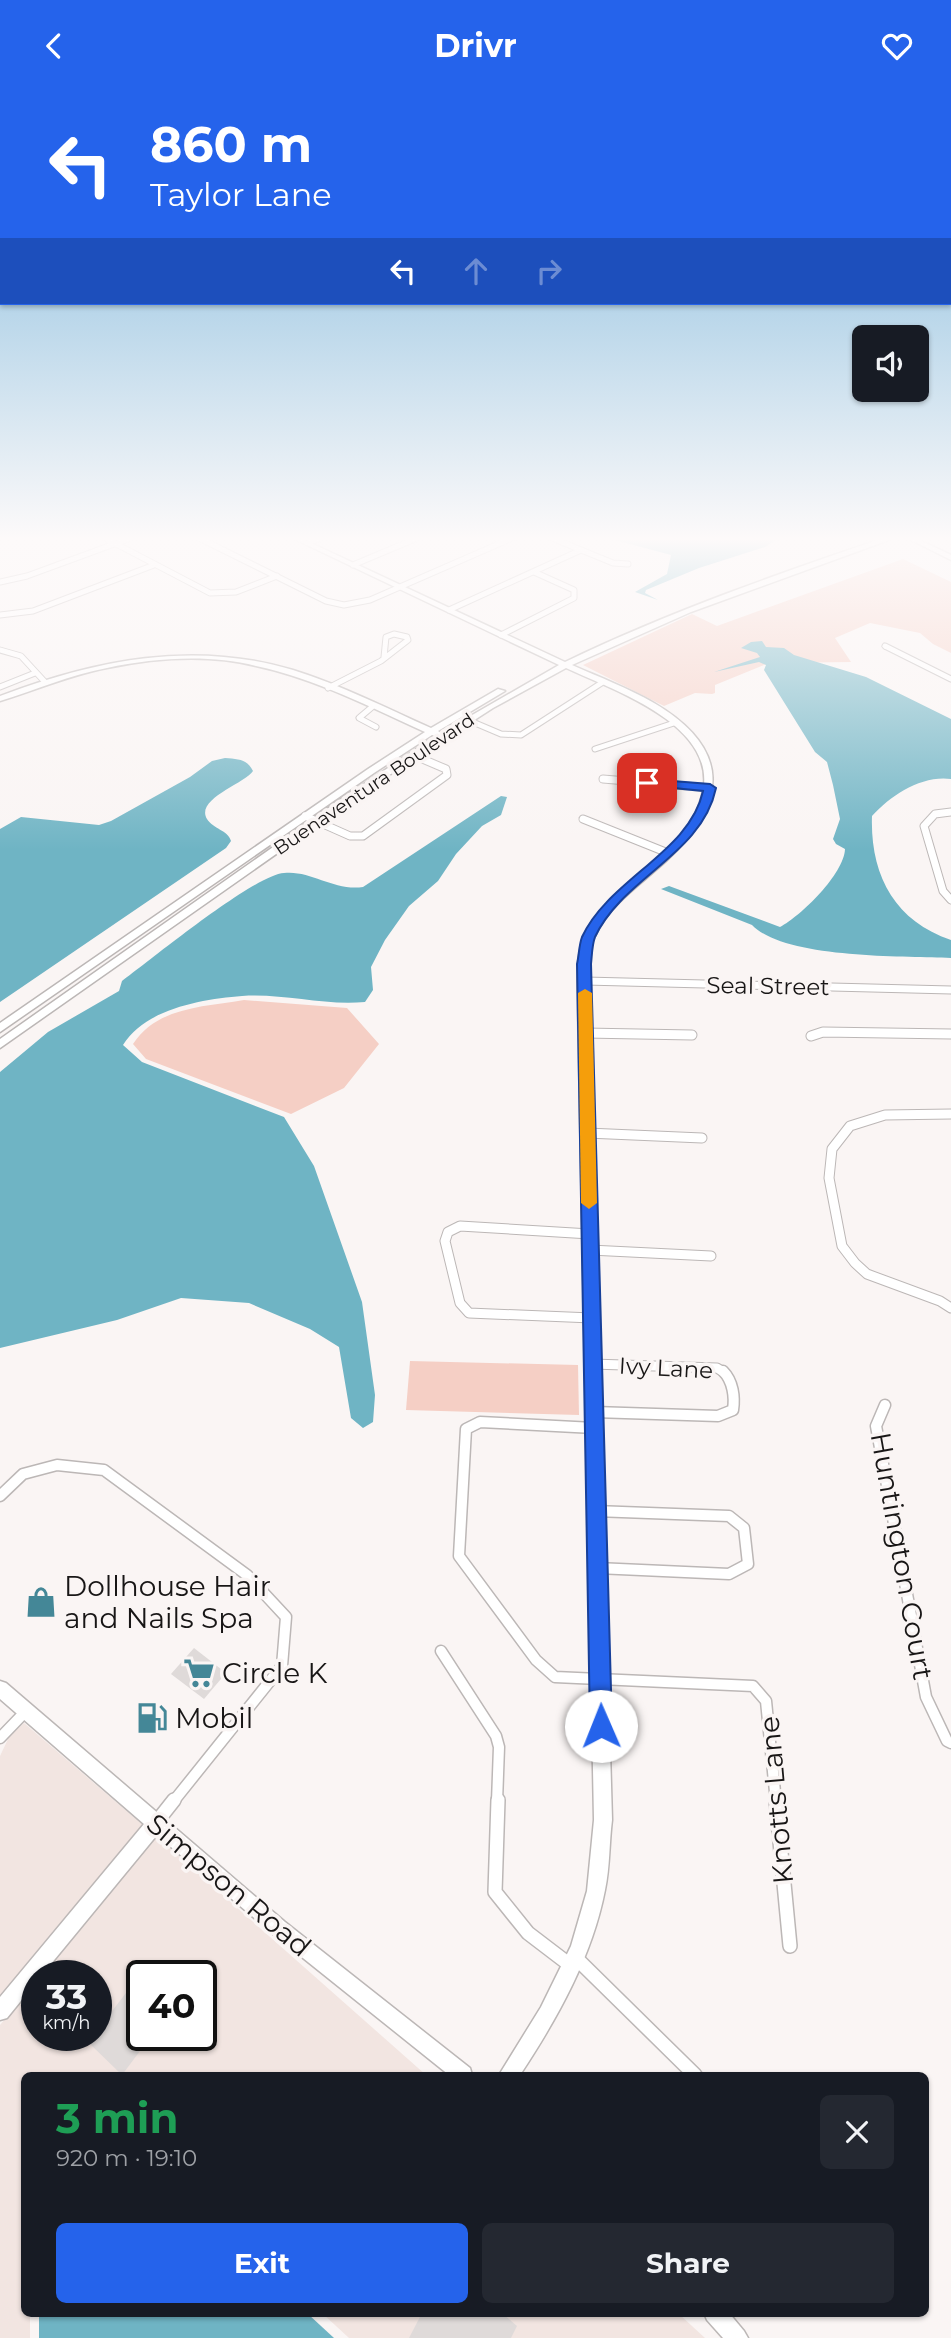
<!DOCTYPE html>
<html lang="en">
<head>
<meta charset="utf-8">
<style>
  :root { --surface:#171b24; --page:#242831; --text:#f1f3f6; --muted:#9ea1a6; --accent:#2563eb }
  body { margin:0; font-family:Montserrat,sans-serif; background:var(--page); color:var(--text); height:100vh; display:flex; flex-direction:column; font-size:26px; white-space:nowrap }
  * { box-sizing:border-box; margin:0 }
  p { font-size:23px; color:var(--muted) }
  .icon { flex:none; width:38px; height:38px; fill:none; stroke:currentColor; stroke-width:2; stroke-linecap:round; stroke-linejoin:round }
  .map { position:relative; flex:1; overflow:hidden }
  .drawer { position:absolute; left:21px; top:1981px; width:908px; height:245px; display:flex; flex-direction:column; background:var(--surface); border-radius:10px; box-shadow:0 2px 5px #0004 }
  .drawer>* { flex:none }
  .hud { position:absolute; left:0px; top:0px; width:952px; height:214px; box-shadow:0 2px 5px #0004; background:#2563eb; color:#fff; overflow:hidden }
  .tools { position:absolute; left:852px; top:234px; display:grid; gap:14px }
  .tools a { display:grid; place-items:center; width:77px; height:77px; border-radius:10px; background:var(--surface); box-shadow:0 2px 5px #0004; font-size:35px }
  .speed { position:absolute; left:21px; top:1869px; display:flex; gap:14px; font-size:35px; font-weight:700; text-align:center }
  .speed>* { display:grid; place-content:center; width:91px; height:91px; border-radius:50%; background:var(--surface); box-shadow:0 2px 5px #0004; line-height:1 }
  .speed small { font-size:18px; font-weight:400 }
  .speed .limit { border:4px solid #111; border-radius:10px; background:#fff; color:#111 }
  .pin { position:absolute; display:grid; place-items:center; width:60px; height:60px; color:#fff; margin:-30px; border-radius:14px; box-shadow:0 4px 10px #0006 }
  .me { position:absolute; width:77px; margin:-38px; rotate:359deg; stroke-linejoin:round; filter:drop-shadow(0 0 5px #0008) }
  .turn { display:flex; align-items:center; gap:24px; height:147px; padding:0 35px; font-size:32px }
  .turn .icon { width:91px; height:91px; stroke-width:2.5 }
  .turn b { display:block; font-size:49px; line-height:60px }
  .lanes { display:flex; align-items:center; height:66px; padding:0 35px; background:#0003; justify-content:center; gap:35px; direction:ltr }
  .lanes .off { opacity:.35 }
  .round { display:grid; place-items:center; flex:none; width:74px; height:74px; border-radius:10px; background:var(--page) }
  .overview { display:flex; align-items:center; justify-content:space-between; height:119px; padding:0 35px }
  h1 { font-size:42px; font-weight:700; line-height:52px; color:#1e9e55 }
  .action { display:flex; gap:14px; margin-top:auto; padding:14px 35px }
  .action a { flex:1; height:80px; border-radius:10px; background:var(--accent); color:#fff; font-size:28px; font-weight:700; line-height:80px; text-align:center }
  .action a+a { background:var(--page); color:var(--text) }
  header { display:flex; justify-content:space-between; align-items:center; height:91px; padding:0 35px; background:var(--accent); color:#fff; font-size:32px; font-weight:700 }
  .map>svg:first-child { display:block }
  .built { fill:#f2e5e1; fill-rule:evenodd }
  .green { fill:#f5cfc5 }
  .water { fill:#6fb4c4 }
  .building { fill:#dfdad9 }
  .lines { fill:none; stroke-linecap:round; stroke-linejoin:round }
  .street-far4-casing { stroke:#bcb7b6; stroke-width:7 }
  .street-far3-casing { stroke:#bcb7b6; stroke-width:9 }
  .street-far2-casing { stroke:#bcb7b6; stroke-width:11 }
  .street-far1-casing { stroke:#bcb7b6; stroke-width:13 }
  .street-casing { stroke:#bcb7b6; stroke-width:16 }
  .secondary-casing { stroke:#bcb7b6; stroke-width:3 }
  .street-far4 { stroke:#fff; stroke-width:5 }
  .street-far3 { stroke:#fff; stroke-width:7 }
  .street-far2 { stroke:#fff; stroke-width:9 }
  .street-far1 { stroke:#fff; stroke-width:10 }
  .street { stroke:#fff; stroke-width:13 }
  .secondary { fill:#fff; fill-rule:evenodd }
  .route { fill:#2563eb; stroke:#184099; stroke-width:2 }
  .slow { fill:#f59e0b }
  .labels { text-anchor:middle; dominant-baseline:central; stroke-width:7; stroke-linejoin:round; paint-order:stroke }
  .far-street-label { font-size:19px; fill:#181616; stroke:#faf5f4 }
  .street-label { font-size:23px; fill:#181616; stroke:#faf5f4 }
  .near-street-label { font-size:28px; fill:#181616; stroke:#faf5f4 }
  .near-poi-label { font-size:28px; fill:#181616; stroke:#faf5f4; text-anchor:start }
</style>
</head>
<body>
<header><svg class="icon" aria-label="back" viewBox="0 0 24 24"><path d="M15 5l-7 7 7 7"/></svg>Drivr<svg class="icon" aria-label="heart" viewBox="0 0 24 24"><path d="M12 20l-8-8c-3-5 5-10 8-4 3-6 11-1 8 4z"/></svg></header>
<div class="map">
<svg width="951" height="2247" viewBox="0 0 951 2247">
  <rect width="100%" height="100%" fill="#faf5f4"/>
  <!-- built -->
  <g class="built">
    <path d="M 24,1632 L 144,1735 L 0,1907 L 0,1665 L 9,1646 Z"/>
    <path d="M 156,1745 L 426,1984 L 24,1984 L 24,2222 L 30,2223 L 30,2247 L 0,2247 L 0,1934 L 37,1889 L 37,1944 L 96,1944 L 96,1885 L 40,1885 ZM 142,1885 L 201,1885 L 201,1944 L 142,1944 Z"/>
    <path d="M 323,2223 L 679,2223 L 705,2247 L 349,2247 Z"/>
  </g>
  <!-- green -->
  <g class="green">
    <path d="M 903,468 L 951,491 L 951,562 L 933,553 L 920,542 L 870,532 L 835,547 L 851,571 L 769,572 L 715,594 L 715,602 L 712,603 L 695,602 L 664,615 L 583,574 L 692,523 L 717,535 Z"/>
    <path d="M 244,909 L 347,917 L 379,953 L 344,997 L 291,1023 L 146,968 L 133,953 C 157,916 203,916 244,909 Z"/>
    <path d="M 410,1270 L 578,1274 L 579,1324 L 406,1319 Z"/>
  </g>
  <!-- water -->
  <g class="water">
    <path d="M 600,445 L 768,445 L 776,449 L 765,456 L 699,477 L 646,499 L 645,502 L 658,509 L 635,501 L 667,483 L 671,464 Z"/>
    <path d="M 762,550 L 766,556 L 784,557 L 794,564 L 866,586 L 951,628 L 951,688 C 922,684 891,704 872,725 C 870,783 894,830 951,849 L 951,867 C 904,865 785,868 752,834 L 661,798 L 669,795 L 780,836 C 801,825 844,783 845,758 L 836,753 L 833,748 L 840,728 L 833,694 L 827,671 L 815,661 L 764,579 L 766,574 L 759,571 L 714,581 L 760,566 L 757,562 L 741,557 L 751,551 Z"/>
    <path d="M 225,667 C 238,668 247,668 253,680 C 244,693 195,708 207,728 C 213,738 228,739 231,750 L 226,757 L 0,911 L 0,738 L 21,726 L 99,734 L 111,730 L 190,686 L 212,670 Z"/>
    <path d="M 501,705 L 507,706 L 501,724 L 482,735 L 456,763 L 438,790 L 409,815 L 385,849 L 371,876 L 373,899 L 365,911 C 324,915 283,902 242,905 C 202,908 145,918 123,954 L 142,971 L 284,1026 L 314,1075 L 362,1211 L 375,1304 L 373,1331 L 363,1337 L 351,1327 L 339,1256 L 310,1238 L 249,1212 L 181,1207 L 117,1229 L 0,1257 L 0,981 L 48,941 L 119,900 L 122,890 C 152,868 254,784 284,782 C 311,779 333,800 363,796 Z"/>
    <path d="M 39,2223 L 308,2223 L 334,2247 L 39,2247 Z"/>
  </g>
  <!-- building -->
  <g class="building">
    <path d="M 194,1557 L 226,1582 L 204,1608 L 171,1583 Z"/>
    <path d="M 149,1872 L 163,1885 L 142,1885 L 142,1944 L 152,1944 L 122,1984 L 88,1951 L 96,1944 L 96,1941 Z"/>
    <path d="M 422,2222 L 502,2222 L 517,2235 L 511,2247 L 409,2247 Z"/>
  </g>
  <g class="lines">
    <defs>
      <g id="street-far4">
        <path d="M 101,445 L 210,502 L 236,501 L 277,485"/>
        <path d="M 195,445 L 326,510 L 344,514 L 370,509 L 517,445"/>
        <path d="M 547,445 L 613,472 L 628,473"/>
        <path d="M 308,452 L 327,445"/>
        <path d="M 353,474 L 422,445"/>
        <path d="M 0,491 L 27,485 L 136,445"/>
        <path d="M 449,519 L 581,459"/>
        <path d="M 0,524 L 33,520 L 154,474"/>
        <path d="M 501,544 L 574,507 L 574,499 L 534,481"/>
        <path d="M 885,555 L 951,588"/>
        <path d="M 0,559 L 21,565 L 44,590"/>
        <path d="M 0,596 L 35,582"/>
        <path d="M 328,597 L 381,570 L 408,549 L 407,546 L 394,543 L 386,546 L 384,566"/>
        <path d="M 372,616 L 359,627 L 376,636"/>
        <path d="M 468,629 L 501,643 L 521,644 L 603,591"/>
        <path d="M 595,658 L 677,631"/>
      </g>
      <g id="street-far3">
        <path d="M 603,688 L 710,697"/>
        <path d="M 951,721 L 935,723 L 924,735 L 943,800 L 951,809"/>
        <path d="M 305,725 L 350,745 L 363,745 L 447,684 L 446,678 L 413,664"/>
        <path d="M 583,728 L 668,762"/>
        <path d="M 585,890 L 951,899"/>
      </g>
      <g id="street-far2">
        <path d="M 585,942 L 692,944"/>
        <path d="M 811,945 L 823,941 L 951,943"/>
        <path d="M 951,1023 L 885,1024 L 850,1035 L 832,1058 L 829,1087 L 842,1155 L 855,1172 L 867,1183 L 940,1210 L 951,1217"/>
        <path d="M 587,1042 L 702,1047"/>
        <path d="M 590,1143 L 460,1135 L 448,1141 L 445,1150 L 460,1212 L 469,1222 L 592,1227"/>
        <path d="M 590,1159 L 711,1165"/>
        <path d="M 592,1273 L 717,1277 L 725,1282"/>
      </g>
      <g id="street-far1">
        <path d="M 885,1314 L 876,1335 L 926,1606 L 947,1650 L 951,1652"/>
        <path d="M 594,1321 L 718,1325 L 733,1319 C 735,1306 733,1290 723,1280"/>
        <path d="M 594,1337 L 480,1331 L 466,1338 L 459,1465 L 536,1569 L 555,1586 L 753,1595 L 766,1610 L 776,1711"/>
        <path d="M 0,1405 L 23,1383 L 57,1374 L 104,1379 L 247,1484 L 286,1526 L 282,1575 L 173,1711"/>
        <path d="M 595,1420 L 729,1425 L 744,1437 L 748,1473 L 729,1483 L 597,1477"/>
        <path d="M 441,1560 L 496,1645 L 499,1656 L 497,1711"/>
        <path d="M 0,1647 L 26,1620"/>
      </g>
      <g id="street">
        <path d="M 498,1709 L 495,1801 L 528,1842 L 566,1871 L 577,1868 L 695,1984"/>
        <path d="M 776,1709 L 790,1855"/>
        <path d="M 155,1733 L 174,1709"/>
      </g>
      <g id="secondary">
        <path d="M 288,445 L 296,445 L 565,571 C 671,520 780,482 890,445 L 900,445 L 691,521 L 572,574 C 599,586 628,597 654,612 C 732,658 728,712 666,770 C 641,793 608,814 594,847 C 585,867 588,894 589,916 L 612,1729 C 609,1752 610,1776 605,1799 C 592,1866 557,1928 520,1984 L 499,1984 L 541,1916 L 571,1855 L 587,1800 L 594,1729 L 578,916 C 578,894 575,867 584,847 C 599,814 630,792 656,769 C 680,748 700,726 704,694 C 710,631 611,598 566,577 L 493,617 L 383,688 L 0,957 L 0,948 L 340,709 L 436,645 L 432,644 L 374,682 L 0,941 L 0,932 L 368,678 L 425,641 C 370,616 316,588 256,575 C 208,563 155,567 107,577 C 70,584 36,599 0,610 L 0,605 C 95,569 193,549 293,579 C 341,594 386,617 431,637 L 498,598 L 505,600 L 438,640 L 441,642 L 559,574 Z"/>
        <path d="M 903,445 L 911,445 L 951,464 L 951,469 Z"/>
        <path d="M 0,1590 L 6,1592 L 285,1831 L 470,1977 L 472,1984 L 449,1984 L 273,1843 L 157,1744 L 41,1885 L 37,1885 L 37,1890 L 7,1927 L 0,1929 L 0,1906 L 144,1733 L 0,1608 Z"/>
        <path d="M 704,2222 L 729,2222 L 744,2240 L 748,2247 L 723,2247 L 707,2229 Z"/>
      </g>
    </defs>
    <!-- street-far4 casing -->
    <use href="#street-far4" class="street-far4-casing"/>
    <!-- street-far3 casing -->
    <use href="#street-far3" class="street-far3-casing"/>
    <!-- street-far2 casing -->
    <use href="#street-far2" class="street-far2-casing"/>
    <!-- street-far1 casing -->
    <use href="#street-far1" class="street-far1-casing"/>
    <!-- street casing -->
    <use href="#street" class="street-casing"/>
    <!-- secondary casing -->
    <use href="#secondary" class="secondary-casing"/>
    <!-- street-far4 -->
    <use href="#street-far4" class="street-far4"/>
    <!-- street-far3 -->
    <use href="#street-far3" class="street-far3"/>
    <!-- street-far2 -->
    <use href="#street-far2" class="street-far2"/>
    <!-- street-far1 -->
    <use href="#street-far1" class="street-far1"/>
    <!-- street -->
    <use href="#street" class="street"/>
    <!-- secondary -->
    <use href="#secondary" class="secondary"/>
  </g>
  <!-- sky -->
  <linearGradient id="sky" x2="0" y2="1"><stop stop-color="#77b4da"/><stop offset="0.59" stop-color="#fdfafa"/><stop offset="1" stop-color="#fdfafa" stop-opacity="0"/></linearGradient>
  <rect width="951" height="759" fill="url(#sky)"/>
  <!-- route -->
  <path class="route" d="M 647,688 L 710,693 L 716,697 C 702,764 623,786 595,846 C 592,854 592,864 591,873 L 612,1635 L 608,1643 L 601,1646 L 593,1643 L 590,1635 L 577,873 C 579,864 579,854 582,846 C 609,788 690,761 703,700 L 643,694 L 643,689 Z"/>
  <!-- slow -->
  <path class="slow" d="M 585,898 L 592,902 L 597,1112 L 589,1118 L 581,1112 L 578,902 Z"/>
  <!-- icons -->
  <defs>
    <symbol id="shop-bare" viewBox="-9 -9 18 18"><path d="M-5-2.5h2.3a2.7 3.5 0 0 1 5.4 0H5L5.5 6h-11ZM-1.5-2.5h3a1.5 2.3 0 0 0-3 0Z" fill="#448797" stroke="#faf5f4" stroke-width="2.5" paint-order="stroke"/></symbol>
    <symbol id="supermarket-bare" viewBox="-9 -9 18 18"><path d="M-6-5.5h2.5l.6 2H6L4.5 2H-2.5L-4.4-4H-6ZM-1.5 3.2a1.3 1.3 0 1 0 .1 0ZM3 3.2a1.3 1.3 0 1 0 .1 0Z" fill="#448797" stroke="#faf5f4" stroke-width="2.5" paint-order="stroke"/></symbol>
    <symbol id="fuel-bare" viewBox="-9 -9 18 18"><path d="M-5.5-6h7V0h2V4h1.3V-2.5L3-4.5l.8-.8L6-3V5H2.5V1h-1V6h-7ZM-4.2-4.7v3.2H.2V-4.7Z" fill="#448797" stroke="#faf5f4" stroke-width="2.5" paint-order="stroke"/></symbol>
  </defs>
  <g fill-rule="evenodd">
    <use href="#shop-bare" x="19" y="1489" width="44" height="44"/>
    <use href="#supermarket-bare" x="177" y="1560" width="44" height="44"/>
    <use href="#fuel-bare" x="130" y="1605" width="44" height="44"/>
  </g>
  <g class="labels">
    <!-- far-street labels -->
    <g class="far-street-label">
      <text transform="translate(374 693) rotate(-34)">Buenaventura Boulevard</text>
    </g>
    <!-- street labels -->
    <g class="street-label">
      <text transform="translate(768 895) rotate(1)">Seal Street</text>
      <text transform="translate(666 1277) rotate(3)">Ivy Lane</text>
    </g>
    <!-- near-street labels -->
    <g class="near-street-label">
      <text transform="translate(902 1465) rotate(80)">Huntington Court</text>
      <text transform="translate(776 1709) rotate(-95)">Knotts Lane</text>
      <text transform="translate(229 1794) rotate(40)">Simpson Road</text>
    </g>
    <!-- near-poi labels -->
    <g class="near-poi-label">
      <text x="64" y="1495">Dollhouse Hair<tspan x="64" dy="32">and Nails Spa</tspan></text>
      <text x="222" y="1582">Circle K</text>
      <text x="175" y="1627">Mobil</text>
    </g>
  </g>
</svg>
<div class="tools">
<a><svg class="icon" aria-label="sound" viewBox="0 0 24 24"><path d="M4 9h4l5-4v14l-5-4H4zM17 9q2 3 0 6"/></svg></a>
</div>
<div class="speed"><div>33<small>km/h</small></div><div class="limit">40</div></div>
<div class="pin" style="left:647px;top:692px;background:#d93025"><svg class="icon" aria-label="arrive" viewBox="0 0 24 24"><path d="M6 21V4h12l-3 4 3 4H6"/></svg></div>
<svg class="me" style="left:601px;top:1635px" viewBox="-20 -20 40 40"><circle r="19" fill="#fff"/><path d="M0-13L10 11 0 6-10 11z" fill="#2563eb"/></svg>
<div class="hud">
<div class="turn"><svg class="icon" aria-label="left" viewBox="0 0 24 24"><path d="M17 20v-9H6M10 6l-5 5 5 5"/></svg><div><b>860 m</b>Taylor Lane</div></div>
<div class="lanes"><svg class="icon" aria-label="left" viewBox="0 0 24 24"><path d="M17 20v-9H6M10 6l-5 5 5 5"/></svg><svg class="icon off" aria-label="ahead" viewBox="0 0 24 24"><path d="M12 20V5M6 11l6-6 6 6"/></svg><svg class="icon off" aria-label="right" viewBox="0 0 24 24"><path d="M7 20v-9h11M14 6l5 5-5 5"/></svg></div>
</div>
<section class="drawer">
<div class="overview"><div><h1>3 min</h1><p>920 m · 19:10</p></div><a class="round"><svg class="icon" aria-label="close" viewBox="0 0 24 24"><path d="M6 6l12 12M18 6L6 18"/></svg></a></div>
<div class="action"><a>Exit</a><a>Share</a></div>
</section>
</div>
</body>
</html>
